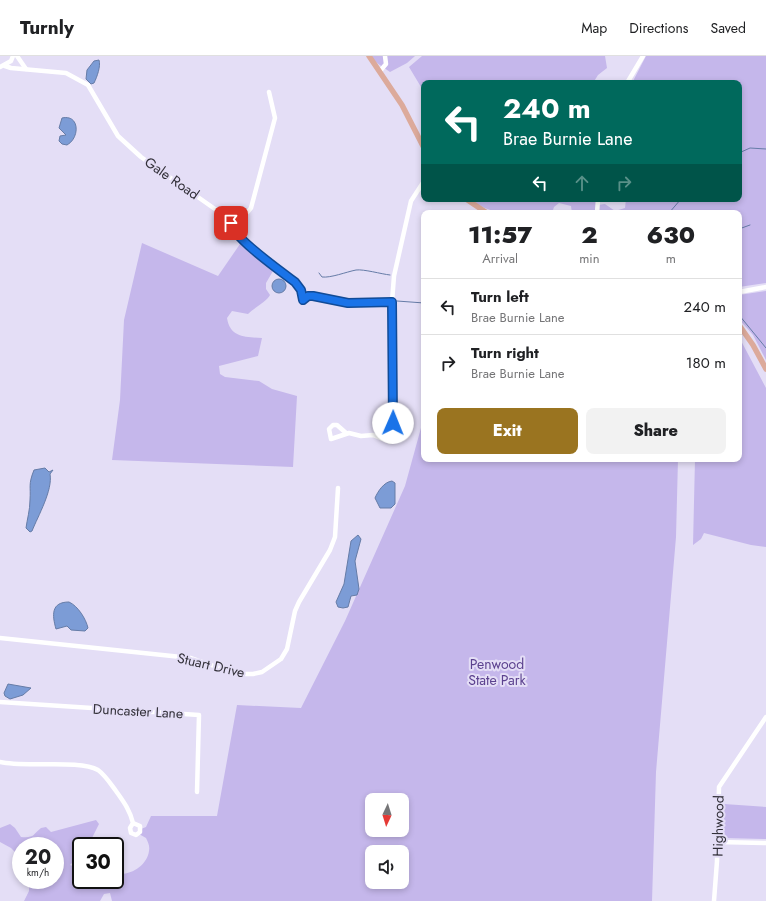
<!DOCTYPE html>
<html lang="en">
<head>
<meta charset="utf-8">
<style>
  :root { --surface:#fff; --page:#f2f2f2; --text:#202124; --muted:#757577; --line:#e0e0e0; --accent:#9a7420 }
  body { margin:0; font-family:Jost,sans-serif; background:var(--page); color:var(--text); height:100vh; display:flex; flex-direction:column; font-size:15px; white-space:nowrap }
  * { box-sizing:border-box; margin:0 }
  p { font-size:13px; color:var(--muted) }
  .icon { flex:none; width:22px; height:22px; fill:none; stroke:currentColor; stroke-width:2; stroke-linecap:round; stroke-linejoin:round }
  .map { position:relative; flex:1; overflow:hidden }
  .drawer { position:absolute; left:421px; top:154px; width:321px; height:252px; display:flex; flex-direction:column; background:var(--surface); border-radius:8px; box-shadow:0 2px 6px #0003 }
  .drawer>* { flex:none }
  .guide { position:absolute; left:421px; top:24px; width:321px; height:122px; border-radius:8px; box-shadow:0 2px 6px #0003; background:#00695c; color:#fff; overflow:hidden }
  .needle { width:26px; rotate:184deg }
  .fabs { position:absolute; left:365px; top:737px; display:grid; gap:8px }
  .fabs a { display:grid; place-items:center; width:44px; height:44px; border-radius:8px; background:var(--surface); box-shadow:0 2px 6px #0003; font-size:20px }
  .speed { position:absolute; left:12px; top:781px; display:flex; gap:8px; font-size:20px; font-weight:700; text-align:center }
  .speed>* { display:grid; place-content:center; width:52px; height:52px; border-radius:50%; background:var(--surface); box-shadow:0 2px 6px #0003; line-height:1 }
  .speed small { font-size:10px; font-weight:400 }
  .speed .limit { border:2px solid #111; border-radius:6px; background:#fff; color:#111 }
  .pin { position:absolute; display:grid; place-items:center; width:34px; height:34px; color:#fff; margin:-17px; border-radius:8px; box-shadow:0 2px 6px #0006 }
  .me { position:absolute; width:44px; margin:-22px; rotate:1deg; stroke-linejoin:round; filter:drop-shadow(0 0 3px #0008) }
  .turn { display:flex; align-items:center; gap:14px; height:84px; padding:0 16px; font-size:18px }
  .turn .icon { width:52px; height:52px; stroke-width:2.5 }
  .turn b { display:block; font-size:28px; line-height:34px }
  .lanes { display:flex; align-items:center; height:38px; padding:0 16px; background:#0003; justify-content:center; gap:20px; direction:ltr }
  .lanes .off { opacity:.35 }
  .eta { display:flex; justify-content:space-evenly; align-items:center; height:68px; text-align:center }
  .eta b { font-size:24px; font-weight:800; line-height:28px }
  .action { display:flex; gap:8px; margin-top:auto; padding:8px 16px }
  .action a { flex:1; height:46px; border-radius:8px; background:var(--accent); color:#fff; font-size:16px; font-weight:800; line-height:46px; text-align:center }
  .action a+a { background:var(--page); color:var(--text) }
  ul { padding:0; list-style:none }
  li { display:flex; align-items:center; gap:12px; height:56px; padding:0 16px; border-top:1px solid var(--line) }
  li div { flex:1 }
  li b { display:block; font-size:15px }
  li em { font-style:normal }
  header { display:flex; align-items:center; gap:24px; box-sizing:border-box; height:56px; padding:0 20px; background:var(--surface); border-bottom:1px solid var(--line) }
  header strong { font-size:19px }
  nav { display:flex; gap:22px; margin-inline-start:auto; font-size:14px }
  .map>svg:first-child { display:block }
  .green { fill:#c5b7eb; fill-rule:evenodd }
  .water { fill:#7c9cd6; stroke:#667ca7 }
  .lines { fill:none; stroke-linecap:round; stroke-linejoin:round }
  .stream { stroke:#667ca7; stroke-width:1 }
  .minor { stroke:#fff; stroke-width:4.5 }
  .major { stroke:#dcaa9b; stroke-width:5.5 }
  .route-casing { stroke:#114b97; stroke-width:10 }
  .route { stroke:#1a73e8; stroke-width:7 }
  .labels { text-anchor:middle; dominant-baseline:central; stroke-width:4; stroke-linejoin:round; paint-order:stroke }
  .street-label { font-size:14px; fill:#323039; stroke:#e4def6 }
  .park-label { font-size:14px; fill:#5c428f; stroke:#e4def6 }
</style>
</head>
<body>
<header>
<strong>Turnly</strong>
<nav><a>Map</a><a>Directions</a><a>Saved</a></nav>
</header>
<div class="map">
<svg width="766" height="845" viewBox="0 0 766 845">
  <rect width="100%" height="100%" fill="#e4def6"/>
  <!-- green -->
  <g class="green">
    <path d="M 371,0 L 415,0 L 407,7 L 390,16 L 377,7 Z"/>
    <path d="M 422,0 L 605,0 L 607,12 L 598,19 L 593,27 L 424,27 L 424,36 L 409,11 Z"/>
    <path d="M 646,0 L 766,0 L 766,227 L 739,231 L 739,157 L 572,157 L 571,150 L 559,147 L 554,151 L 552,157 C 522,157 494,163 471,143 L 596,143 L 598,149 L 605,148 L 615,155 L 625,152 L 626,143 L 739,143 L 739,27 L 632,27 Z"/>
    <path d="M 142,187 L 218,220 L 240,188 L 273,215 L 266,227 L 266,233 L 270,239 C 267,245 254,252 248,258 L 232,255 L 227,262 C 230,282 246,281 262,282 L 258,300 L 219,310 L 220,318 L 225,321 L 259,325 L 272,333 L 297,340 L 293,411 L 112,404 L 120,344 L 124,264 Z"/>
    <path d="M 766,235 L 766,304 L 753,279 L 739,263 L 739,239 Z"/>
    <path d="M 739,281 L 766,332 L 766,491 L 751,489 L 704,477 L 701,483 L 693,489 L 695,403 L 739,403 Z"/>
    <path d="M 424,361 L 424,403 L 678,403 L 676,481 L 656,716 L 652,845 L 112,845 L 110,837 L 104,838 L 100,845 L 24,845 L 29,835 L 29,824 L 55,824 L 55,790 L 21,790 L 21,802 L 11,792 L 0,786 L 0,772 L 10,768 L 15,772 L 21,781 C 35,782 32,779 41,772 L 46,771 L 51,776 L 96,764 L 99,768 L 88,790 L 81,790 L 81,809 L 72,807 L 70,809 L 81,813 L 81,824 L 115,824 L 115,817 C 129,821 147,810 149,795 C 150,790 148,786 146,782 L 139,778 L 141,773 L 146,771 L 151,760 L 217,760 L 237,649 L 301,652 L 345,565 L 405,430 ZM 372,744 L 402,744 L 402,774 L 372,774 ZM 372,796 L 402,796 L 402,826 L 372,826 Z"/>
    <path d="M 724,748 L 766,751 L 766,783 L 724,782 Z"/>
  </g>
  <!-- water -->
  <g class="water">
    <path d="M 99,4 C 101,10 97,21 94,27 L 91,28 L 86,23 L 87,14 L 94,5 Z"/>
    <path d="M 62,62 C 80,58 80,82 67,89 L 62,88 L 59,85 L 60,80 L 66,79 L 59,72 Z"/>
    <circle cx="279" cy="230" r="7"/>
    <path d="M 45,412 L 49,416 L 53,414 L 50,418 C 53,434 38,460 32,475 L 30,476 L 26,472 C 27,464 30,454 30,444 C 31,430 28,429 34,414 Z"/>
    <path d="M 392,425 L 395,427 L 395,448 L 391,452 L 380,452 L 375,442 C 378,435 384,426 392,425 Z"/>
    <path d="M 358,479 L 361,483 L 355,505 L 359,533 L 357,539 L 351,540 L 348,551 L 343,552 L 338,551 L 336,546 L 344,528 L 351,485 Z"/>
    <path d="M 69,546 C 78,550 86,563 88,572 L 85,575 L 71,574 L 67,570 L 56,573 C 52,559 51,546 69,546 Z"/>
    <path d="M 8,628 L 31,632 L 23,639 L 10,643 L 5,640 L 4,637 Z"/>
  </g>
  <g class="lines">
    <!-- stream -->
    <g class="stream">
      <path d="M 739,97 L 750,92 L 766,93"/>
      <path d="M 669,157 L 681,143"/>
      <path d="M 739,173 L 750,169"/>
      <path d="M 319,217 L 322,221 C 331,222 346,216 356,214 C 364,213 381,218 390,219"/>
      <path d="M 397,245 L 424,247"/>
      <path d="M 739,259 L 766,292"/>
    </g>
    <!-- minor -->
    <g class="minor">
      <path d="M 17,0 L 26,13"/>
      <path d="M 5,10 L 11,12 L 66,17 L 88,29 L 118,80 L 141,101 L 222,158 C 233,166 243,163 251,152 L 275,62 L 269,36"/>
      <path d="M 0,11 L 11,5 L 13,0"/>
      <path d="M 380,15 L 386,8 L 385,0"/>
      <path d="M 627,27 L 643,0"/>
      <path d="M 597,157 L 598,143"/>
      <path d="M 231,163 L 231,172 L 243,185 L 295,226 L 301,234 L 303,244 L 308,240 L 313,240 L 348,247 L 392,246"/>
      <path d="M 739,236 L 766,231"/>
      <path d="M 346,377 L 337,369 L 333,369 L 329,373 L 331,383 L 349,377 L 361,380 L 373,379 L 390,386 L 393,361 L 392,246 L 394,220 L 411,145 L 424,125"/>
      <path d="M 0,582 L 191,602 L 231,616 L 241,618 L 253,618 L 262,616 L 281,603 L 287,593 L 295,555 L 299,546 L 330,494 L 335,481 L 338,432"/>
      <path d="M 0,646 L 199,659 L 197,736"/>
      <path d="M 0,706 C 25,712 79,703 98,714 C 105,719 110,727 116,735 C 123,745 130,754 133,767 L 130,772 L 131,777 L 136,779 L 140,776 L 140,770 L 133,767"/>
      <path d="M 718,786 L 766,787"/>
      <path d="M 714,845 L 717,805 L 719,731 L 766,661"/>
    </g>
    <!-- major -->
    <g class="major">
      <path d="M 369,0 L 402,49 L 424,92"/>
      <path d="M 466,143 L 487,157"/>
      <path d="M 739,269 L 753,289 L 766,313"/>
    </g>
  </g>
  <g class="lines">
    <defs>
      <path id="route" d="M 231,167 C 231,180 283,217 295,226 L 301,234 L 303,244 L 308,240 L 313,240 L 348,247 L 392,246 L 393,367"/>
    </defs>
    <!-- route casing -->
    <use href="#route" class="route-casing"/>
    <!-- route -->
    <use href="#route" class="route"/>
  </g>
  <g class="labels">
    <!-- street labels -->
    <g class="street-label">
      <text transform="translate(172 122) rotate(35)">Gale Road</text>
      <text transform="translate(211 609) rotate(13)">Stuart Drive</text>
      <text transform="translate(138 655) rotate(3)">Duncaster Lane</text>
      <text transform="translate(718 770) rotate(-89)">Highwood</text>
    </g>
    <!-- park labels -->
    <g class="park-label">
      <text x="497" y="608">Penwood<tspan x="497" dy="16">State Park</tspan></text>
    </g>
  </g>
</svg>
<div class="fabs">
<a><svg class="needle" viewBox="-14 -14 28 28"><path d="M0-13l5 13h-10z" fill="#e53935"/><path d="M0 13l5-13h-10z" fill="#757577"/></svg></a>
<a><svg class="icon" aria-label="sound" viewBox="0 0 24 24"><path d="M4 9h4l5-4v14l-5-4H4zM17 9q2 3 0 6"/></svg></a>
</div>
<div class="speed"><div>20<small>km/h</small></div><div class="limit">30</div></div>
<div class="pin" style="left:231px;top:167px;background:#d93025"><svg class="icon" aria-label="arrive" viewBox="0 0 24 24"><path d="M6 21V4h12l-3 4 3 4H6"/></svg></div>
<svg class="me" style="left:393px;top:367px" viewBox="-20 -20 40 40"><circle r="19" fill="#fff"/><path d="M0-13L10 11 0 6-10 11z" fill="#1a73e8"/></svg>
<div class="guide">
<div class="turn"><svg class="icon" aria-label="left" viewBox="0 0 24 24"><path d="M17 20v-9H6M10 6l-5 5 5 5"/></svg><div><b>240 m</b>Brae Burnie Lane</div></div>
<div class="lanes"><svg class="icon" aria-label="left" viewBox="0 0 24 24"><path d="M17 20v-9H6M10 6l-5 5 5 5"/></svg><svg class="icon off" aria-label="ahead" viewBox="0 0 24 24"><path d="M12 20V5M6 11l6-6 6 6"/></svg><svg class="icon off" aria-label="right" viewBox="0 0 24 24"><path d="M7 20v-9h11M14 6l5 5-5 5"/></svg></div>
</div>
<section class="drawer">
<div class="eta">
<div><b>11:57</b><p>Arrival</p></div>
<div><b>2</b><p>min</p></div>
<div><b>630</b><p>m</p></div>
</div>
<ul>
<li><svg class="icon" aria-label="left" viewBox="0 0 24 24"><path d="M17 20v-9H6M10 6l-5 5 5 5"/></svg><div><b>Turn left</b><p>Brae Burnie Lane</p></div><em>240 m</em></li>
<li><svg class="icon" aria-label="right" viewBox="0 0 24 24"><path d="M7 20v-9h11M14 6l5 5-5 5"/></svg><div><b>Turn right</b><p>Brae Burnie Lane</p></div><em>180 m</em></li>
</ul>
<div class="action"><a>Exit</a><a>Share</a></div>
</section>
</div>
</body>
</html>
